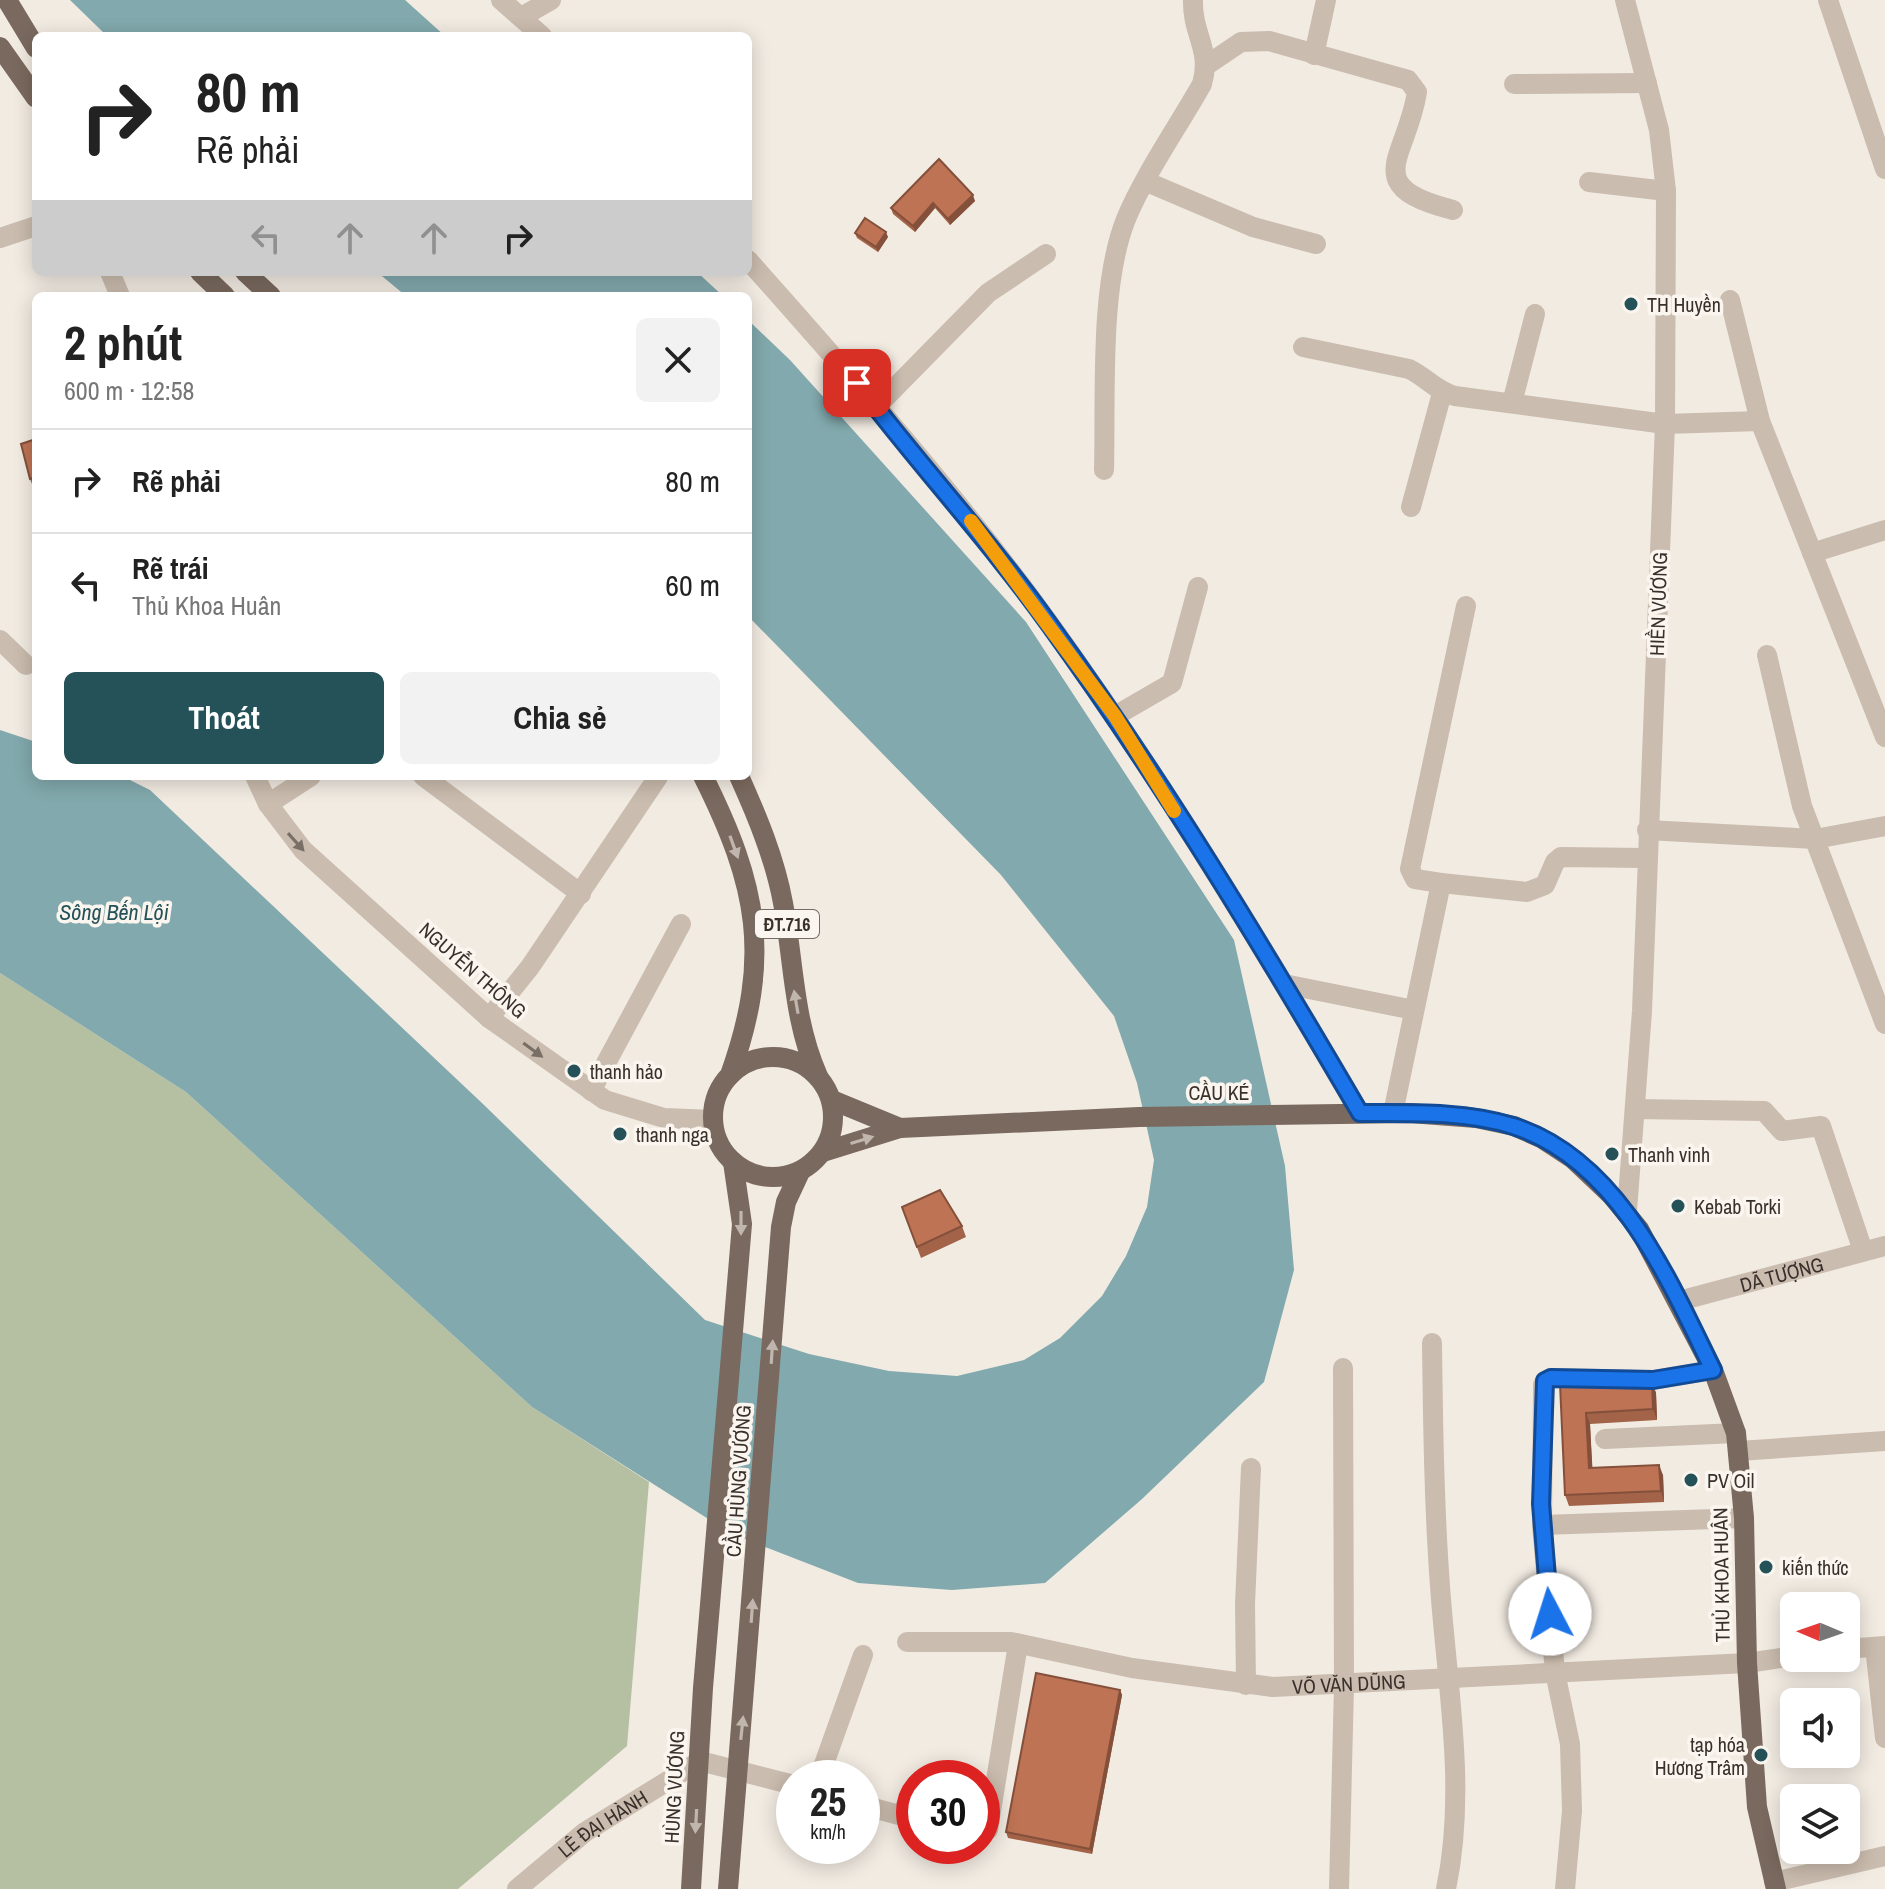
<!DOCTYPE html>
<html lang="vi">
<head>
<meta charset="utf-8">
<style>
  :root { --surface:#fff; --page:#f2f2f2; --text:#222; --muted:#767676; --line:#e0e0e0; --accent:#245258 }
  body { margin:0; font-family:"Archivo Narrow",sans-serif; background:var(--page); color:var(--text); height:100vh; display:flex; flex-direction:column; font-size:30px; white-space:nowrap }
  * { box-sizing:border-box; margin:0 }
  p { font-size:26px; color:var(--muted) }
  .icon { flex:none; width:44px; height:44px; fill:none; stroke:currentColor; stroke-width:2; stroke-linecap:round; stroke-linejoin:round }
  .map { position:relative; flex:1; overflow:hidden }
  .panel { position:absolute; left:32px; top:292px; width:720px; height:488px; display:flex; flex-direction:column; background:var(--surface); border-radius:12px; box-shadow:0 4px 20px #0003 }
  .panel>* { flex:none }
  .hud { position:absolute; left:32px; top:32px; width:720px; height:244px; border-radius:12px; box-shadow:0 4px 20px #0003; background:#fff; color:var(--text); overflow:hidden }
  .needle { width:52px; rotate:272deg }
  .tools { position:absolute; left:1780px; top:1592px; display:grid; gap:16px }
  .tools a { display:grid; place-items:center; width:80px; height:80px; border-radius:12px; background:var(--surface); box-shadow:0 4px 20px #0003; font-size:40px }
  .speed { position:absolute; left:776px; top:1760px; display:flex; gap:16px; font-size:40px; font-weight:700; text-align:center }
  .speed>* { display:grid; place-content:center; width:104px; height:104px; border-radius:50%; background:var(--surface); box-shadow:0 4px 20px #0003; line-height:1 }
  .speed small { font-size:20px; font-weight:400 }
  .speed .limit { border:12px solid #d22; background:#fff; color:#111 }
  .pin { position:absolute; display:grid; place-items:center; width:68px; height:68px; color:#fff; margin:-34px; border-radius:16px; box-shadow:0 4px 12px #0006 }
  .me { position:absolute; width:88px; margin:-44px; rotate:355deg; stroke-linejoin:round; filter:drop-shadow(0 0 6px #0008) }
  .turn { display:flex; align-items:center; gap:28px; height:168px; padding:0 32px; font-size:36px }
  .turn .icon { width:104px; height:104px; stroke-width:2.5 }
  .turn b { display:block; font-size:56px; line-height:68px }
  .lanes { display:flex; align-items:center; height:76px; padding:0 32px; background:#0003; justify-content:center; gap:40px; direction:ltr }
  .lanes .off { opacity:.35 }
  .round { display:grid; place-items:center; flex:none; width:84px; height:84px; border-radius:12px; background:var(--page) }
  .summary { display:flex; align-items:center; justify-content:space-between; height:136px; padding:0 32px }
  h1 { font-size:48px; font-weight:800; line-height:60px }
  .primary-button { display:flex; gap:16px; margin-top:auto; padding:16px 32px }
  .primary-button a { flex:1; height:92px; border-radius:12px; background:var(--accent); color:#fff; font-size:32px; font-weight:800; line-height:92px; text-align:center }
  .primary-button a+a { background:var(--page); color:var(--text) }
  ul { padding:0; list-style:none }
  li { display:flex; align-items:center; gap:24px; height:104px; padding:0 32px; border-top:2px solid var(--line) }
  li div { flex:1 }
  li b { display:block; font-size:30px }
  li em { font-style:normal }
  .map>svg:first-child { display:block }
  .green { fill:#b5c0a2 }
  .water { fill:#82a9ad }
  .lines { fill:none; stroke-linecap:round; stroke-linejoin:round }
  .minor { stroke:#cabcae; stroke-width:20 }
  .major { stroke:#7a695e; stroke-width:20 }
  .wall { fill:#a36348 }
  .shaded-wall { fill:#84503b }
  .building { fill:#bd7354; stroke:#84503b; stroke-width:2 }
  .oneway { fill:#7a6f66 }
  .oneway2 { fill:#c0b6ad }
  .route-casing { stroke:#114b97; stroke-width:20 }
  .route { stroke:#1a73e8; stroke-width:14 }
  .slow { stroke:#f59e0b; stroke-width:14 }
  .poi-dot { fill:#245258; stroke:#faf5ee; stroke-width:3 }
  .labels { text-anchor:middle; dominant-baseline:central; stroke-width:7; stroke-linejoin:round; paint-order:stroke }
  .shield { fill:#faf5ee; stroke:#736b66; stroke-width:2 }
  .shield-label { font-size:18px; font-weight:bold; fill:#39302c }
  .poi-label { font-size:20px; fill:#39302c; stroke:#faf5ee; text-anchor:start }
  .street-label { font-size:20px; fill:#39302c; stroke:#faf5ee }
  .water-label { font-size:22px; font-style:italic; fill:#245258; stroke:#faf5ee }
</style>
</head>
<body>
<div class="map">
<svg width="1885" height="1889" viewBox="0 0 1885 1889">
  <rect width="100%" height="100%" fill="#f2ebe2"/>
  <!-- green -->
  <path class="green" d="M 0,973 L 186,1092 L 532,1407 L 649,1482 L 627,1746 L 458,1889 L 0,1889 Z"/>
  <!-- water -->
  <g class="water">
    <path d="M 70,0 L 405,0 L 445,36 L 107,36 Z"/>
    <path d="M 377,272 L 697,272 L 723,296 L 406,296 Z"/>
    <path d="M 748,320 L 790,360 L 1026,622 L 1234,940 L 1285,1166 L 1294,1270 L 1264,1382 L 1142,1499 L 1045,1583 L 952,1590 L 858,1583 L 732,1534 L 532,1407 L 186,1092 L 0,973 L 0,730 L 36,742 L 36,776 L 122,776 L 150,790 L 483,1104 L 705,1320 L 809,1354 L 889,1371 L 957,1376 L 1024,1360 L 1060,1338 L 1102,1296 L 1126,1256 L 1147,1207 L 1154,1160 L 1137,1083 L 1114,1016 L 1001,875 L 748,616 Z"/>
  </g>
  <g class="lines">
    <!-- minor -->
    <g class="minor">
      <path d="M 501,0 L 542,36"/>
      <path d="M 1625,0 L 1659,130 L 1666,191 L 1665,424 L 1642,1011 L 1627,1211"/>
      <path d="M 1828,0 L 1885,169"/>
      <path d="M 523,16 L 551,0"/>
      <path d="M 1314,55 L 1326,0"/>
      <path d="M 1207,65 L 1241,42 L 1269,41 L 1408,80 L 1417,92 C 1407,158 1358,186 1453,210"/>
      <path d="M 1514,84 L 1647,83"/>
      <path d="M 1147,182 L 1253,227 L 1316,244"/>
      <path d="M 1589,182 L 1666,191"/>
      <path d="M 0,238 L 36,226"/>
      <path d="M 748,260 C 852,377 957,496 1049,623 C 1162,780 1263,947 1360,1113"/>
      <path d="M 110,272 L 120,296"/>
      <path d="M 1730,300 L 1760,421 L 1885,737"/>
      <path d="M 1303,347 L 1409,369 C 1426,377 1436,391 1455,396 L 1665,424 L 1760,421"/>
      <path d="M 1512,403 L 1535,314"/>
      <path d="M 876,407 L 988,293 L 1046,254"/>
      <path d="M 1104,470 C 1106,397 1099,286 1126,219 C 1143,177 1179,125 1202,84 C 1212,49 1192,35 1193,0"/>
      <path d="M 1411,507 L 1442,393"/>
      <path d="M 1812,553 L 1885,530"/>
      <path d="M 0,640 L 26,665"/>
      <path d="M 1767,655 L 1802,806 L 1885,1024"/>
      <path d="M 1115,716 L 1172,683 L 1198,587"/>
      <path d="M 255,776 L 268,804 L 303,850 L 489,1018 L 605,1100 L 664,1118 L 713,1120"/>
      <path d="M 423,776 L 581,894"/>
      <path d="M 268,804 L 311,776"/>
      <path d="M 1647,830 L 1815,839 L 1885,826"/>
      <path d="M 1441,883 L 1527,892 L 1545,885 L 1555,862 L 1561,857 L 1646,858"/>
      <path d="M 1284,984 L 1414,1010"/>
      <path d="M 489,1018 L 530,967 L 658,777"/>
      <path d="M 591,1091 L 681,924"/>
      <path d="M 1635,1109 L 1764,1111 L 1782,1131 L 1821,1126 L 1863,1251"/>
      <path d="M 1393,1113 L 1441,883 L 1415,879 L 1410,869 L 1466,606"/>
      <path id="s1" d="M 1679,1301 L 1885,1246"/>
      <path d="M 1432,1343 C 1433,1424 1434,1505 1440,1586 C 1447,1687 1467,1789 1446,1889"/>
      <path d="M 1605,1439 L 1736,1433"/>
      <path d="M 1739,1451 L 1885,1441"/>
      <path d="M 1542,1525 L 1744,1518"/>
      <path id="s2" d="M 907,1642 L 1011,1642 L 1132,1668 L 1273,1687 L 1747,1663 L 1794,1656"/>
      <path d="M 1875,1647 L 1885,1738"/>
      <path d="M 1846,1649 L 1885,1646"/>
      <path d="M 1246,1685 L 1245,1604 L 1251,1468"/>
      <path d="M 819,1778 L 863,1655"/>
      <path d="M 862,1805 L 914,1819"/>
      <path d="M 988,1830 L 1018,1644"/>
      <path d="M 1774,1882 L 1885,1856"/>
      <path id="s3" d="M 517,1889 L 585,1832 L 700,1761 L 794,1785"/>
      <path d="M 1339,1889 L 1344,1686 L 1343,1368"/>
      <path d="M 1565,1889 L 1572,1811 L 1570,1744 L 1555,1672 L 1542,1525 L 1543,1385 L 1551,1378 L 1653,1380 L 1713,1370"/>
    </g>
    <!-- major -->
    <g class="major">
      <path d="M 7,0 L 36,48"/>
      <path d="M 0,47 L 36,98"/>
      <path d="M 200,272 L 225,296"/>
      <path d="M 245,272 L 271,296"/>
      <path d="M 703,776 C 758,886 772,957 730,1075"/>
      <path d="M 739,776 C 757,816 775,859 783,903 C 794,962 793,1020 818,1076"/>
      <circle cx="773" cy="1117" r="60"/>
      <path d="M 832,1100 L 900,1128"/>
      <path d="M 823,1152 L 900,1128 L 1139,1117 L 1410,1113 L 1476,1118 L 1514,1126 L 1541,1138 L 1573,1159 L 1611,1195 L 1639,1229 L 1713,1370 L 1736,1433 L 1744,1518 L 1747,1663 L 1757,1807 L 1776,1889"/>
      <path d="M 691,1889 L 703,1688 L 742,1224 L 733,1162"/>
      <path d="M 728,1889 L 781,1227 L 786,1202 L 800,1172"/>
    </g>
  </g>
  <!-- wall -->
  <g class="wall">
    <path d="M 939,159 L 975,201 L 950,225 L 935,208 L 915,232 L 893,214 L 891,208 Z"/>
    <path d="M 855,233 L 888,237 L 878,252 L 857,238 Z"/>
    <path d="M 36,439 L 36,483 L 32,484 L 30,479 Z"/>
    <path d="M 902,1207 L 962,1226 L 966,1237 L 921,1258 Z"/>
    <path d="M 1652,1382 L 1656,1393 L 1657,1420 L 1590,1424 L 1592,1467 L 1663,1475 L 1664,1502 L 1569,1506 L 1565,1495 L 1560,1384 Z"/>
    <path d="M 1120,1690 L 1122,1695 L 1092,1854 L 1008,1838 L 1006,1832 Z"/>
  </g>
  <!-- shaded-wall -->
  <g class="shaded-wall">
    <path d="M 973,195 L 975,201 L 950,225 L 948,219 Z"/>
    <path d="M 933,203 L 935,208 L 915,232 L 913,226 Z"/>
    <path d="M 886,232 L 888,237 L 878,252 L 876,247 Z"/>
    <path d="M 1652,1382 L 1656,1393 L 1657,1420 L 1653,1409 Z"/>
    <path d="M 1586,1413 L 1590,1424 L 1593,1479 L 1589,1468 Z"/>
    <path d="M 1659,1465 L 1663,1475 L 1664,1502 L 1661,1491 Z"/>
    <path d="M 1120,1690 L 1122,1695 L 1092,1854 L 1090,1849 Z"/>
  </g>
  <!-- building -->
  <g class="building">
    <path d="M 939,159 L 973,195 L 948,219 L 933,203 L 913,226 L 891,208 Z"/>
    <path d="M 865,218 L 886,232 L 876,247 L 855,233 Z"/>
    <path d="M 36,439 L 36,477 L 30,479 L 21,444 Z"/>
    <path d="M 940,1190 L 962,1226 L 917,1247 L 902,1207 Z"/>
    <path d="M 1652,1382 L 1653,1409 L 1586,1413 L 1589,1468 L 1659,1465 L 1661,1491 L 1565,1495 L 1560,1384 Z"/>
    <path d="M 1036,1673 L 1120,1690 L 1090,1849 L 1006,1832 Z"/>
  </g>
  <!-- one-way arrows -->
  <defs><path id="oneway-solid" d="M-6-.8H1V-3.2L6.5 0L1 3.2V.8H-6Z" transform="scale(2)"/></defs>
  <g class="oneway">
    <use href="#oneway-solid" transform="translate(296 842) rotate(48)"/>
    <use href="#oneway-solid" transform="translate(533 1050) rotate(36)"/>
  </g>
  <g class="oneway2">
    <use href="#oneway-solid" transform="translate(734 847) rotate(70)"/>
    <use href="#oneway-solid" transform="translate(796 1002) rotate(-100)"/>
    <use href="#oneway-solid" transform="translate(862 1140) rotate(-17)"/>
    <use href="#oneway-solid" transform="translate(741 1223) rotate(90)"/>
    <use href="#oneway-solid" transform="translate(772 1352) rotate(-86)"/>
    <use href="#oneway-solid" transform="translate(752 1611) rotate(-86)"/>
    <use href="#oneway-solid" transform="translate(742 1728) rotate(-84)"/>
    <use href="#oneway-solid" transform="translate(696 1821) rotate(93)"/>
  </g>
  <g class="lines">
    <defs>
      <path id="route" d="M 857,383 C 919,465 989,540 1049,624 C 1162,780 1263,947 1360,1113 C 1410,1113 1465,1111 1513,1126 C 1618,1159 1669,1280 1713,1370 L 1653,1380 L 1551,1378 L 1545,1381 L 1541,1504 L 1550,1614"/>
    </defs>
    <!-- route casing -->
    <use href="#route" class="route-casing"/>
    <!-- route -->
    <use href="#route" class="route"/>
    <!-- slow -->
    <path class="slow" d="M 971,521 L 1115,716 L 1174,811"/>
  </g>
  <!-- markers -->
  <g class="poi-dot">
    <circle cx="1631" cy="304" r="8"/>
    <circle cx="574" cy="1071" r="8"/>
    <circle cx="620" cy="1134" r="8"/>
    <circle cx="1612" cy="1154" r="8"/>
    <circle cx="1678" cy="1206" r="8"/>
    <circle cx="1691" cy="1480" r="8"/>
    <circle cx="1766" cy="1567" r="8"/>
    <circle cx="1761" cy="1755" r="8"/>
  </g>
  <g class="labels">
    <!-- shield labels -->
    <rect class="shield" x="755" y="910" width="64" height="28" rx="6"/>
    <g class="shield-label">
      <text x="787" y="924">ĐT.716</text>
    </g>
    <!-- poi labels -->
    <g class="poi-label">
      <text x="1647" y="304">TH Huyền</text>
      <text x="590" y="1071">thanh hảo</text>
      <text x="636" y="1134">thanh nga</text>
      <text x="1628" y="1154">Thanh vinh</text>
      <text x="1694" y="1206">Kebab Torki</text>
      <text x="1707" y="1480">PV Oil</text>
      <text x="1782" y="1567">kiến thức</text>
      <text x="1745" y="1744" text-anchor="end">tạp hóa<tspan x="1745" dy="23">Hương Trâm</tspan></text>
    </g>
    <!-- street labels -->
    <g class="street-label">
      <text transform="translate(1658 604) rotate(-88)">HIỀN VƯƠNG</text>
      <text transform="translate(473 970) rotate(41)">NGUYỄN THÔNG</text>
      <text x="1219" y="1092">CẦU KÉ</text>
      <text stroke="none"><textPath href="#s1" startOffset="106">DÃ TƯỢNG</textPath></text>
      <text transform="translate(738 1481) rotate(-86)">CẦU HÙNG VƯƠNG</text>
      <text transform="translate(1721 1575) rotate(-91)">THỦ KHOA HUÂN</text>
      <text stroke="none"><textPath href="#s2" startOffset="446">VÕ VĂN DŨNG</textPath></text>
      <text transform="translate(674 1787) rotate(-87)">HÙNG VƯƠNG</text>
      <text stroke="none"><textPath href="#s3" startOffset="108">LÊ ĐẠI HÀNH</textPath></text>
    </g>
    <!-- water labels -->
    <g class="water-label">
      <text x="114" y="912">Sông Bến Lội</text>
    </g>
  </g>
</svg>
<div class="tools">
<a><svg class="needle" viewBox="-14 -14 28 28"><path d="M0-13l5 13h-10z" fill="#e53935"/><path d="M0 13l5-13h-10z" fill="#767676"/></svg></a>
<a><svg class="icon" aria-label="sound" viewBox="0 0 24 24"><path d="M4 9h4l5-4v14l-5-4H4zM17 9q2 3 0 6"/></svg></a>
<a><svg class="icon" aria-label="layers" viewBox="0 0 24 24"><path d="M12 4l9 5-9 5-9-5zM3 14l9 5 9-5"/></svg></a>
</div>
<div class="speed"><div>25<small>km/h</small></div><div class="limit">30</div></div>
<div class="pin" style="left:857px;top:383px;background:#d93025"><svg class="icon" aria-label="arrive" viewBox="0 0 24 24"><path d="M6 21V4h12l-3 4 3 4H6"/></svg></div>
<svg class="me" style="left:1550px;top:1614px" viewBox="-20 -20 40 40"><circle r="19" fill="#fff"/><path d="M0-13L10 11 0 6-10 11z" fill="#1a73e8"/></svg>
<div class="hud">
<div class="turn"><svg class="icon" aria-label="right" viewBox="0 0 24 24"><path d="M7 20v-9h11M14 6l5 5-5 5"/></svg><div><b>80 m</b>Rẽ phải</div></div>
<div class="lanes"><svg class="icon off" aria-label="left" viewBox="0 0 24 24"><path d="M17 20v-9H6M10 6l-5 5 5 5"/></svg><svg class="icon off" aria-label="ahead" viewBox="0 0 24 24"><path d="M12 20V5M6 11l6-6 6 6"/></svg><svg class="icon off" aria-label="ahead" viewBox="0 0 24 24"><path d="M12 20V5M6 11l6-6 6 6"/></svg><svg class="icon" aria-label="right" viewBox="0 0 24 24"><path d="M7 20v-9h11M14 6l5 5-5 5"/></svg></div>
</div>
<section class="panel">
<div class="summary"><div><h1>2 phút</h1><p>600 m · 12:58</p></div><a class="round"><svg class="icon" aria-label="close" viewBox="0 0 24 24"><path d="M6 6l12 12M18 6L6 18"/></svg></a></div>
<ul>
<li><svg class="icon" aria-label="right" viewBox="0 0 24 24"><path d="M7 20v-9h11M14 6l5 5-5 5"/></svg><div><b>Rẽ phải</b></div><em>80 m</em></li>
<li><svg class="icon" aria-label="left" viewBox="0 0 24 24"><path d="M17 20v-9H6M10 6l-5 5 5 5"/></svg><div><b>Rẽ trái</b><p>Thủ Khoa Huân</p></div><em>60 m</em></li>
</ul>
<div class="primary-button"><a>Thoát</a><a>Chia sẻ</a></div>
</section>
</div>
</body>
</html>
